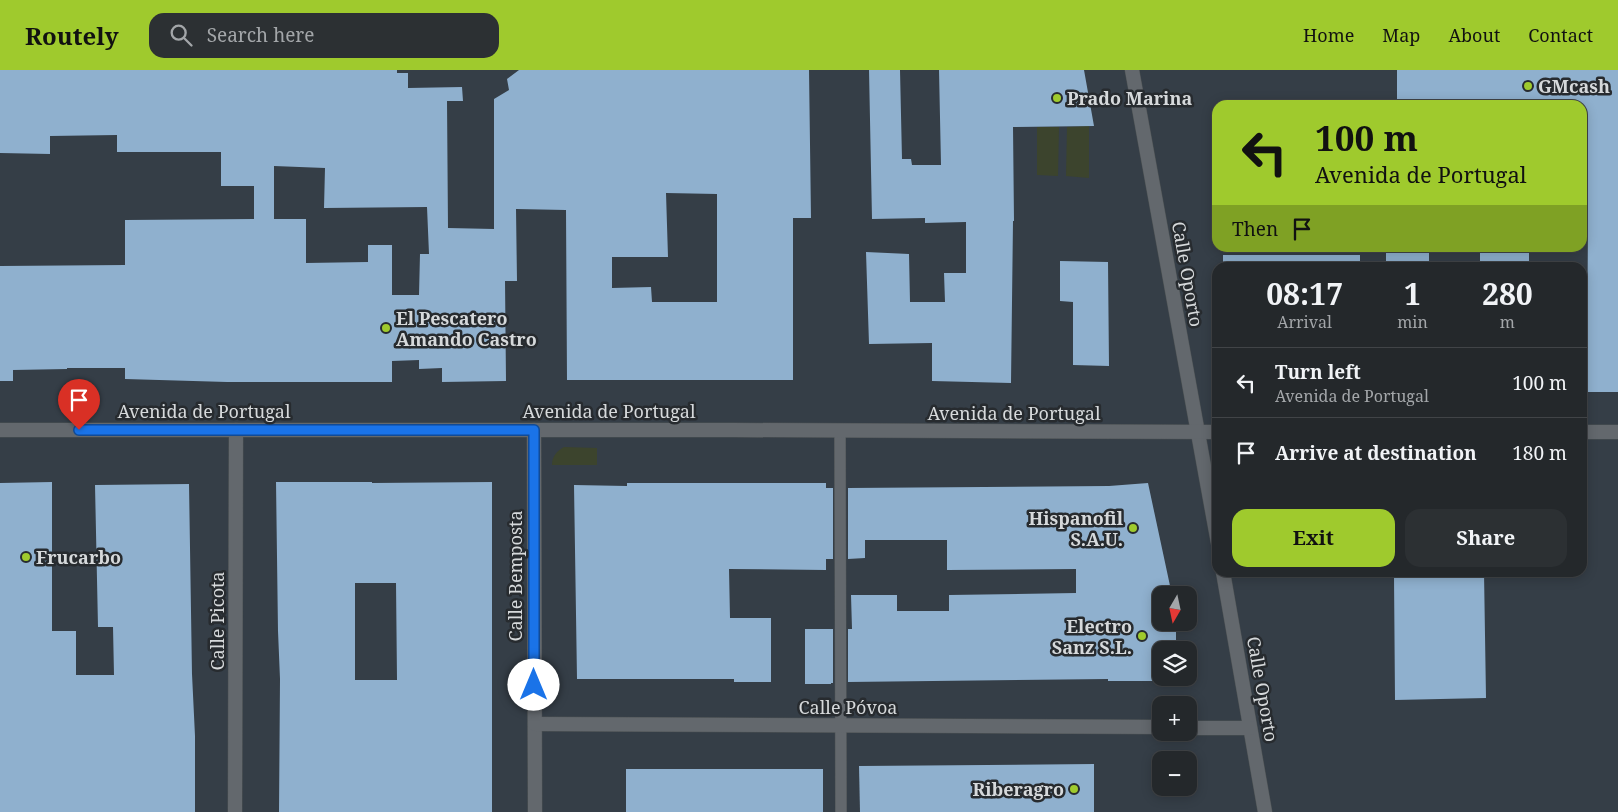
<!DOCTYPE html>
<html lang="en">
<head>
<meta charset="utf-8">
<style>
  :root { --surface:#24282b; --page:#2c3033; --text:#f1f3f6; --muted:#a3a6a9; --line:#414447; --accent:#9fca2d }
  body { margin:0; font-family:"Noto Serif",serif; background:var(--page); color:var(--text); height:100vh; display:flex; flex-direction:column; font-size:19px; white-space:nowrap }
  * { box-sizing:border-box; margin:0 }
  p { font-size:16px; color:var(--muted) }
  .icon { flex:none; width:28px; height:28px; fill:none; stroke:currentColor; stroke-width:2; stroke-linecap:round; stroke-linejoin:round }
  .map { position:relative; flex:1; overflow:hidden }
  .panel { position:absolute; left:1212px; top:192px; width:375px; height:315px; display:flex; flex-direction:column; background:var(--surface); border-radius:15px; box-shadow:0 2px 12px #0003,0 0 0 1px var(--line) }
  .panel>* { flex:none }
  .top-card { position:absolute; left:1212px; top:30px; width:375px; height:152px; border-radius:15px; box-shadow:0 2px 12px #0003,0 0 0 1px var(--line); background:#9fca2d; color:#111; overflow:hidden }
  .needle { width:32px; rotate:189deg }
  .fabs { position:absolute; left:1152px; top:516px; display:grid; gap:10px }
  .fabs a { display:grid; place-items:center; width:45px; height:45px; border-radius:10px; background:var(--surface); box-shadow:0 2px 12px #0003,0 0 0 1px var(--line); font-size:25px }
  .pin { position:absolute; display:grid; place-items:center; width:42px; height:42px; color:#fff; margin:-51px -21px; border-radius:50% 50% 50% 0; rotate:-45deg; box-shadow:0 0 5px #0007 }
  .pin .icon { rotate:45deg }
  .me { position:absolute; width:55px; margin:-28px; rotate:0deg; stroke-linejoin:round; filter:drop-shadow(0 0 4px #0008) }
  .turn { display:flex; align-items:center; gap:18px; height:105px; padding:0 20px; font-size:22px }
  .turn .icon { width:65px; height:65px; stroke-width:2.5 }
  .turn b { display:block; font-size:35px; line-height:42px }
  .then { display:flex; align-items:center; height:48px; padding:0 20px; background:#0003; gap:10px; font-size:19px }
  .eta { display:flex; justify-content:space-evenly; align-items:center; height:85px; text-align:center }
  .eta b { font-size:30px; font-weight:700; line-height:35px }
  .action { display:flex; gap:10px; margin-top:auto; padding:10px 20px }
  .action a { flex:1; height:58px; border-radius:15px; background:var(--accent); color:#111; font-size:20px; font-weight:700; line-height:58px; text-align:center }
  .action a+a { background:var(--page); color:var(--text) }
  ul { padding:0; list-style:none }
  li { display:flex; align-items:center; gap:15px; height:70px; padding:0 20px; border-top:1px solid var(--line) }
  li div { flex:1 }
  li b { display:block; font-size:19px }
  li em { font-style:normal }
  header { display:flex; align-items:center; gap:30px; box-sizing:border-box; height:70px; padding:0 25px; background:var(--accent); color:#111 }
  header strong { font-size:24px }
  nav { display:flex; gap:28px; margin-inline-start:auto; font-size:18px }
  .search { width:350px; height:45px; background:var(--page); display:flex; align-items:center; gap:12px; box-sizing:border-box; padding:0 18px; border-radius:15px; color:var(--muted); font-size:19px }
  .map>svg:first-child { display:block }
  .built { fill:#353e47; fill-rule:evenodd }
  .green { fill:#3c442d }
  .building { fill:#8fb0ce; fill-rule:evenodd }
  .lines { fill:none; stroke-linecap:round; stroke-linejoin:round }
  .pedestrian-casing { stroke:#4d5254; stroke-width:12 }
  .minor-casing { stroke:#4d5254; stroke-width:15 }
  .pedestrian { stroke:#63686d; stroke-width:11 }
  .minor { stroke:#63686d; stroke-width:14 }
  .route-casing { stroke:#114b97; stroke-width:12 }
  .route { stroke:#1a73e8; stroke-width:9 }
  .poi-dot { fill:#9fca2d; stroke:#272b2f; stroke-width:2 }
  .labels { text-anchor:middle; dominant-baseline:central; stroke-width:5; stroke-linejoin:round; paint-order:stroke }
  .poi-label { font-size:18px; font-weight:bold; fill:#d6d9db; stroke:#272b2f; text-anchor:start }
  .street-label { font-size:18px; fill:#d6d9db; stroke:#272b2f }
</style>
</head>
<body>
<header>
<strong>Routely</strong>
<div class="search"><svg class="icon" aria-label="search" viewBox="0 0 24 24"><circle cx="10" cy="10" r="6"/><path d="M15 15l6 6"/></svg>Search here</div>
<nav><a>Home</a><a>Map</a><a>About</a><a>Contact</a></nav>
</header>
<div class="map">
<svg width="1618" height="742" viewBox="0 0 1618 742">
  <rect width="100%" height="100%" fill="#303539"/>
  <!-- built -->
  <path class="built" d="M 0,0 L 1618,0 L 1618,742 L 0,742 ZM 1218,35 L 1582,35 L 1582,178 L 1218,178 ZM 1218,198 L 1582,198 L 1582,502 L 1218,502 ZM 1161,525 L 1189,525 L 1189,552 L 1161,552 ZM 1161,580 L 1189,580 L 1189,608 L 1161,608 ZM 1161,635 L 1189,635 L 1189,662 L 1161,662 ZM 1161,690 L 1189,690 L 1189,718 L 1161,718 Z"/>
  <!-- green -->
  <g class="green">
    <path d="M 1089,56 L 1089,108 L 1066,106 L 1067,57 Z"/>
    <path d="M 1037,57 L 1059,57 L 1058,106 L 1037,105 Z"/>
    <path d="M 564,377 L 597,378 L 597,395 L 552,395 C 552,386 557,381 564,377 Z"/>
  </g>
  <!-- building -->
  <g class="building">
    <path d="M 0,0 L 397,0 L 397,3 L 408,3 L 408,18 L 462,17 L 463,31 L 447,31 L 448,158 L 494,159 L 494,29 L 509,20 L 507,9 L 519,0 L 809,0 L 811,148 L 793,148 L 793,310 L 567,310 L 566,140 L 516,139 L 517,211 L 505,211 L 506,311 L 442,312 L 442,298 L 419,299 L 419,290 L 392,291 L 392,312 L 227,312 L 125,309 L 125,298 L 67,298 L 67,299 L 13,300 L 13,311 L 0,311 L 0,196 L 125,195 L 125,150 L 254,149 L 254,116 L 221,116 L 221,82 L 117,82 L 117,65 L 50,66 L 50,84 L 0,83 ZM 274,96 L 325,98 L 324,138 L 427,137 L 429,184 L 420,184 L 419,225 L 392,225 L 392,175 L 368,175 L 368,192 L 306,193 L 306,149 L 274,149 ZM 666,123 L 717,124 L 717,232 L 652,232 L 651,217 L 612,218 L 612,187 L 668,187 Z"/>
    <path d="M 869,0 L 900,0 L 902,89 L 911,89 L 912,95 L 941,95 L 939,0 L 1084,0 L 1094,56 L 1013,57 L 1014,151 L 1013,151 L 1011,313 L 932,311 L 932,273 L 869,274 L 866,182 L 909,184 L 910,232 L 945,232 L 944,203 L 966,203 L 966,152 L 925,153 L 925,148 L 872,149 Z"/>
    <path d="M 1397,0 L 1618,0 L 1618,322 L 1582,322 L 1582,296 L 1587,296 L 1588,152 L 1584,152 L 1583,35 L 1397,35 Z"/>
    <rect x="1386" y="178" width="43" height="20"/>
    <rect x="1480" y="178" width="49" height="20"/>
    <rect x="1223" y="185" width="137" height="13"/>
    <path d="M 1060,191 L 1108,192 L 1109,296 L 1073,295 L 1073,232 L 1060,231 Z"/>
    <path d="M 52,412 L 52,561 L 76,561 L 76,605 L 114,605 L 113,557 L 98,557 L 95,415 L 189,414 L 192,604 L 195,666 L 195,742 L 0,742 L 0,413 Z"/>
    <path d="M 276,412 L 372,412 L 372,413 L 492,412 L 492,742 L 279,742 L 280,609 L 278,561 ZM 355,513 L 396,513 L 397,610 L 355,610 Z"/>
    <path d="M 627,413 L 826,413 L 826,418 L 833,418 L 833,489 L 826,489 L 826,500 L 729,499 L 730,548 L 771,548 L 771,612 L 734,612 L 734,609 L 577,609 L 574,415 L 627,416 Z"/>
    <path d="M 1148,413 L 1172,525 L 1161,525 L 1161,552 L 1176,552 L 1176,580 L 1161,580 L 1161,611 L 1108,611 L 1108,609 L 848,612 L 848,559 L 852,559 L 851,525 L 897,525 L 897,541 L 949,541 L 949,525 L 1076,523 L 1076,499 L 947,500 L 947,470 L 865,470 L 865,488 L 848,489 L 848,418 L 1109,416 Z"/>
    <path d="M 1446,502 L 1484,502 L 1486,628 L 1395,630 L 1394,506 L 1446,506 Z"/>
    <path d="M 805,559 L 833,559 L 833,613 L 831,613 L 831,614 L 805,614 Z"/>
    <path d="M 1094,694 L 1094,742 L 860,742 L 859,696 Z"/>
    <rect x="626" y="699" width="197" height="43"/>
  </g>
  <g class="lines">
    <defs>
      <path id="pedestrian" d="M 840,361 L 841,742"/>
      <g id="minor">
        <path d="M 1132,0 L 1218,473"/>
        <path d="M 0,360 L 733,360 L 1218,362"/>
        <path d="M 534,360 L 535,742"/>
        <path d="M 1582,362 L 1618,362"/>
        <path d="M 1223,502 L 1265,742"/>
        <path d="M 535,654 L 1161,657"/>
        <path d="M 1189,658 L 1250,658"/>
        <path d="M 235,742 L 236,360"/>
      </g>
    </defs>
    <!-- pedestrian casing -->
    <use href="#pedestrian" class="pedestrian-casing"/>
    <!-- minor casing -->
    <use href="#minor" class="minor-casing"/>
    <!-- pedestrian -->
    <use href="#pedestrian" class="pedestrian"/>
    <!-- minor -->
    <use href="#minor" class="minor"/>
  </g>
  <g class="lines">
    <defs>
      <path id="route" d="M 79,360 L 534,360 L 534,615"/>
    </defs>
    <!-- route casing -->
    <use href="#route" class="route-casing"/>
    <!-- route -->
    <use href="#route" class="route"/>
  </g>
  <!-- markers -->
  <g class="poi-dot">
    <circle cx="1528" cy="16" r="5"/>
    <circle cx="1057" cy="28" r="5"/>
    <circle cx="386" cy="258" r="5"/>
    <circle cx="1133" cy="458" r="5"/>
    <circle cx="26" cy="487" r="5"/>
    <circle cx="1142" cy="566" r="5"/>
    <circle cx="1074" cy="719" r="5"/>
  </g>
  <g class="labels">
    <!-- poi labels -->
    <g class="poi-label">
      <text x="1538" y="16">GMcash</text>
      <text x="1067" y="28">Prado Marina</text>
      <text x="396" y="248">El Pescatero<tspan x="396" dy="21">Amando Castro</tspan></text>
      <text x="1123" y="448" text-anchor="end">Hispanofil<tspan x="1123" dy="21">S.A.U.</tspan></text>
      <text x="36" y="487">Frucarbo</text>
      <text x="1132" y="556" text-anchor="end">Electro<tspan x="1132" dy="21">Sanz S.L.</tspan></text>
      <text x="1064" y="719" text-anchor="end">Riberagro</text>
    </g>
    <!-- street labels -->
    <g class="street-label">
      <text transform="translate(1188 204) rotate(80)">Calle Oporto</text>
      <text x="204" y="341">Avenida de Portugal</text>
      <text x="609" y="341">Avenida de Portugal</text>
      <text x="1014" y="343">Avenida de Portugal</text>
      <text transform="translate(515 506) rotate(-90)">Calle Bemposta</text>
      <text transform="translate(217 551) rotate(-90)">Calle Picota</text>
      <text transform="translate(1263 619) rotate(80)">Calle Oporto</text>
      <text x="848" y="637">Calle Póvoa</text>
    </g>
  </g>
</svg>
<div class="fabs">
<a><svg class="needle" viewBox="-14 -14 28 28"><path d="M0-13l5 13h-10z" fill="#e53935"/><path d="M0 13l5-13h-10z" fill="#a3a6a9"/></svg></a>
<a><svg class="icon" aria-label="layers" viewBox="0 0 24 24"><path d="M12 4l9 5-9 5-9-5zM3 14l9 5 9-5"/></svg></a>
<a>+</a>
<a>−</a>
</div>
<div class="pin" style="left:79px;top:360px;background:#d93025"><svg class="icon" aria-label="arrive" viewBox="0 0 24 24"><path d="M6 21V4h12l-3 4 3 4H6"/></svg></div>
<svg class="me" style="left:534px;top:615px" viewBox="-20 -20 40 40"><circle r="19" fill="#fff"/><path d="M0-13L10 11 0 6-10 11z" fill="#1a73e8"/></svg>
<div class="top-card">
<div class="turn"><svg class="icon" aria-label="left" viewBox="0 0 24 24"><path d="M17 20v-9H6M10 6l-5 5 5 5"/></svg><div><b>100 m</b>Avenida de Portugal</div></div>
<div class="then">Then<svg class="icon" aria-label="arrive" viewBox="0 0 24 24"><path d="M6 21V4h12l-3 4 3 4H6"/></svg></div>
</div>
<section class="panel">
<div class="eta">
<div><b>08:17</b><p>Arrival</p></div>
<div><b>1</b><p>min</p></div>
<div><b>280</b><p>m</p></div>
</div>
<ul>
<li><svg class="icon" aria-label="left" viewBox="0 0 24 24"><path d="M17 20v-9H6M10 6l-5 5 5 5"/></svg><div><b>Turn left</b><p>Avenida de Portugal</p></div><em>100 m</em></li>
<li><svg class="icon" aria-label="arrive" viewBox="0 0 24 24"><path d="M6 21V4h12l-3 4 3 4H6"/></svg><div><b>Arrive at destination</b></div><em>180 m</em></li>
</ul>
<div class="action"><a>Exit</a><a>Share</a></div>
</section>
</div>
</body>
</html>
